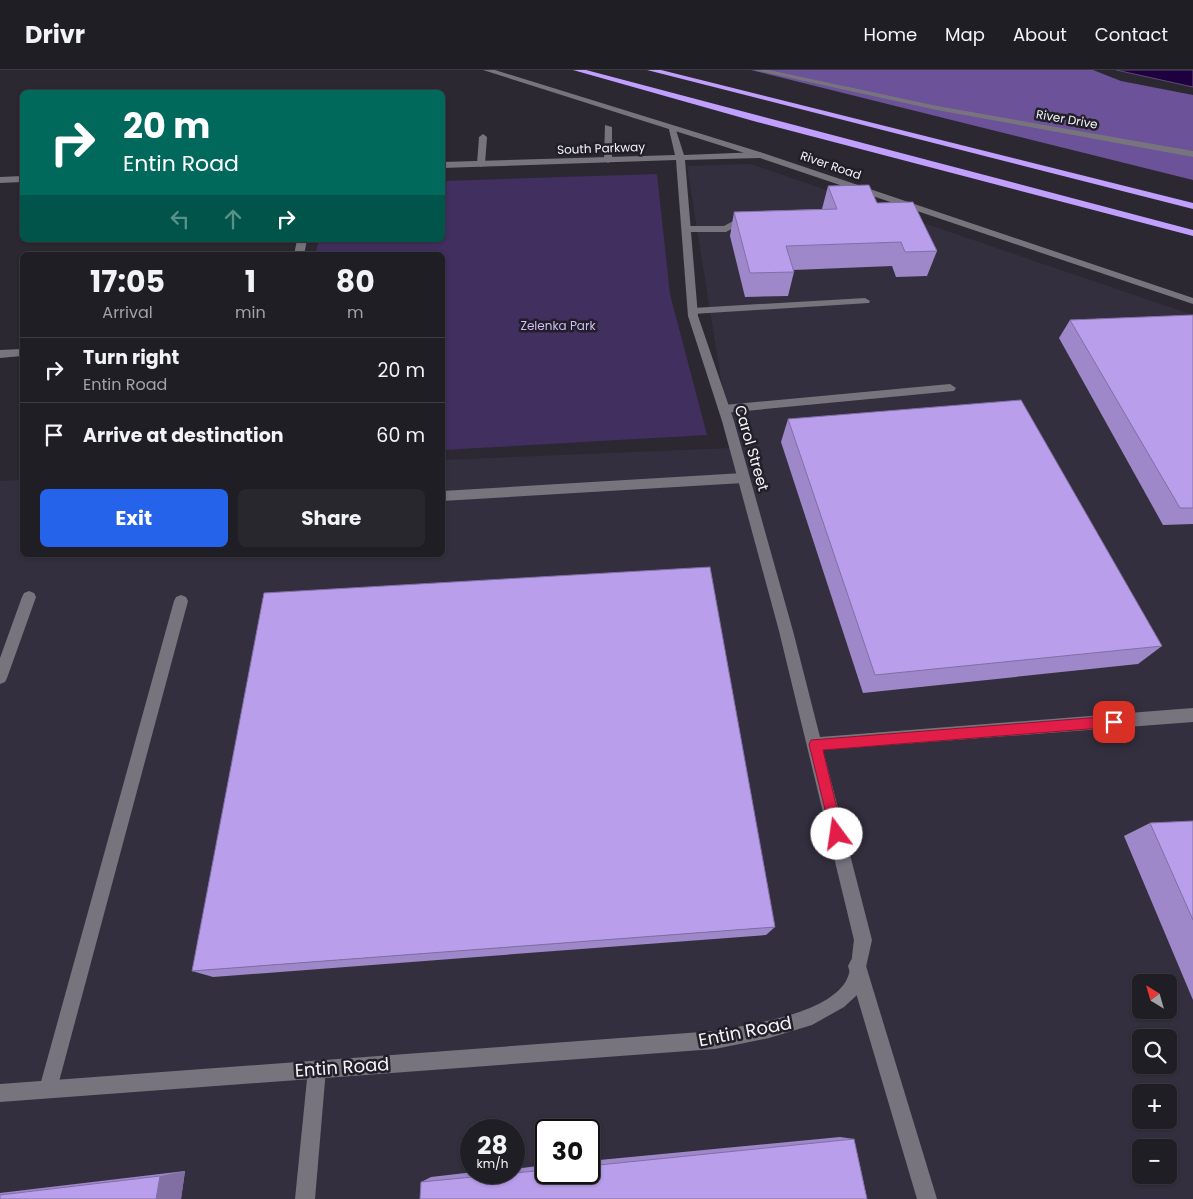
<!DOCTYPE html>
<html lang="en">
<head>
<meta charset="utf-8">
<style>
  :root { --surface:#201e25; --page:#28272d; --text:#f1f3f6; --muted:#a2a2a7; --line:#3d3c42; --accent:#2563eb }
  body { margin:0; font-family:Poppins,sans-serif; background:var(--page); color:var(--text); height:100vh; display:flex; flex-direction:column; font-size:19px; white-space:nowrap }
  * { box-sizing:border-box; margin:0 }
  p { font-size:16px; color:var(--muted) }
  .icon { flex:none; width:28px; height:28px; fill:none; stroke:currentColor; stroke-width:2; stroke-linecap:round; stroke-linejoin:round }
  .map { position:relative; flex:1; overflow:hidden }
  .drawer { position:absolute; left:20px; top:182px; width:425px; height:305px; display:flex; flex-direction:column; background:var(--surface); border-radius:8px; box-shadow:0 1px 4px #0004,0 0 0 1px var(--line) }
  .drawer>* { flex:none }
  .top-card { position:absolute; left:20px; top:20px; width:425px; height:152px; border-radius:8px; box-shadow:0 1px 4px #0004,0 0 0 1px var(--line); background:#00695c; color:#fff; overflow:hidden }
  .needle { width:32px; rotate:323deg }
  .tools { position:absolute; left:1132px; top:904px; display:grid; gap:10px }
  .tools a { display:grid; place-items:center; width:45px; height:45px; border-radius:8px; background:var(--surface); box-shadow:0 1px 4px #0004,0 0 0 1px var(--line); font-size:25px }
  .speed { position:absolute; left:460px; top:1049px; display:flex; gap:10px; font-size:25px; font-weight:700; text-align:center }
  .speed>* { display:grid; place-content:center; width:65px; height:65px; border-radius:50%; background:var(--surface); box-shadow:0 1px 4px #0004,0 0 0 1px var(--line); line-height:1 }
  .speed small { font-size:12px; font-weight:400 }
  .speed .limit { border:2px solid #111; border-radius:8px; background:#fff; color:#111 }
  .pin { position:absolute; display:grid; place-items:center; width:42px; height:42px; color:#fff; margin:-21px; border-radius:10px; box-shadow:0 2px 8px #0006 }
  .me { position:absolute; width:55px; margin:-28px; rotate:346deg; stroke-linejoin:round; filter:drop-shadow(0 0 4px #0008) }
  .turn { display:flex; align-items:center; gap:18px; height:105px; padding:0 20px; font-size:22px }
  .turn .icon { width:65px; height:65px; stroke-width:2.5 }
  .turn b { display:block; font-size:35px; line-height:42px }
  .lanes { display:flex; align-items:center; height:48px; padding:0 20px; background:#0003; justify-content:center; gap:25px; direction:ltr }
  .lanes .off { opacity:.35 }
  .eta { display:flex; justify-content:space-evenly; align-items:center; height:85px; text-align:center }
  .eta b { font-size:30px; font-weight:700; line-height:35px }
  .button { display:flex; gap:10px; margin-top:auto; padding:10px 20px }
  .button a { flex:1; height:58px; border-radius:8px; background:var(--accent); color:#fff; font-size:20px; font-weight:700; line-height:58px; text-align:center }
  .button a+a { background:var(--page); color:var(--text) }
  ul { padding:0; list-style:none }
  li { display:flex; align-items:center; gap:15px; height:65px; padding:0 20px; border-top:1px solid var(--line) }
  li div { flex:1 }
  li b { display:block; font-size:19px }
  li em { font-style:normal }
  header { display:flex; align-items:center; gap:30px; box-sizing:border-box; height:70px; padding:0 25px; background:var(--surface); border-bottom:1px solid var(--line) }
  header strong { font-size:24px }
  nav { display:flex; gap:28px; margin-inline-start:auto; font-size:18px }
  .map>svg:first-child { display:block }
  .built { fill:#342f3e; fill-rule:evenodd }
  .green { fill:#402f5f }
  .forest { fill:#6c5299 }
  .water { fill:#1e003f; stroke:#5e4977 }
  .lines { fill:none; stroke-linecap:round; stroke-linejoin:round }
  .service { fill:#77747e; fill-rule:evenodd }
  .minor { fill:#77747e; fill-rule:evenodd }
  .tertiary { fill:#77747e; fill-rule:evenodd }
  .motorway { fill:#c09ffe; fill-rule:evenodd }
  .wall { fill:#9e88ca }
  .shaded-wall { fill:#816fa4 }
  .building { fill:#b89eeb; stroke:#816fa4 }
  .route { fill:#e11d48; stroke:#92132f }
  .labels { text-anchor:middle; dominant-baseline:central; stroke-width:5; stroke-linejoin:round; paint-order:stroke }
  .far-street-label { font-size:12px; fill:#f5f3f9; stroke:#211f27 }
  .far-park-label { font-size:12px; fill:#cdbaf6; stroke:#211f27 }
  .street-label { font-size:15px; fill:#f5f3f9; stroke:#211f27 }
  .near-street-label { font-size:18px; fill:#f5f3f9; stroke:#211f27 }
</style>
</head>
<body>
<header>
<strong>Drivr</strong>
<nav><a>Home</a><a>Map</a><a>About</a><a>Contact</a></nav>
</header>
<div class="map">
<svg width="1193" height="1129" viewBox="0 0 1193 1129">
  <rect width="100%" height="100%" fill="#2b2831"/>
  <!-- built -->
  <path class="built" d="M 750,94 L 1193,245 L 1193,1129 L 0,1129 L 0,411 L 22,410 L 22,485 L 442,485 L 443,390 L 732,378 L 687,96 ZM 1141,912 L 1169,912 L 1169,940 L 1141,940 ZM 1141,968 L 1169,968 L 1169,995 L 1141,995 ZM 1141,1022 L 1169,1022 L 1169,1050 L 1141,1050 ZM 471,1060 L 514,1060 L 514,1102 L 471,1102 ZM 546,1060 L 589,1060 L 589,1102 L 546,1102 ZM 1141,1078 L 1169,1078 L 1169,1105 L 1141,1105 Z"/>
  <!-- green -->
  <path class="green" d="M 657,104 L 670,224 L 707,365 L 443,380 L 442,185 L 315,185 L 319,170 L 442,170 L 443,111 Z"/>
  <!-- forest -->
  <path class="forest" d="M 751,0 L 1093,0 L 1121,11 L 1193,25 L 1193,110 Z"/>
  <!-- water -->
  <path class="water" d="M 1116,0 L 1193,0 L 1193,17 Z"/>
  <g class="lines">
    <!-- service -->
    <g class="service">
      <path d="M 605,55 L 612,57 L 612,90 L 608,93 L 604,90 Z"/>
      <path d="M 483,64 L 487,67 L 485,94 L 481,97 L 477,94 L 479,67 Z"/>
      <path d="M 748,143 L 753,146 L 751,148 L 726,162 L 687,162 L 682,159 L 687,156 L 724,156 Z"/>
      <path d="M 865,228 L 870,231 L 869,233 L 693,244 L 688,241 L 693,238 Z"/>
      <path d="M 950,314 L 956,318 L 954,321 L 724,343 L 718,339 L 724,335 Z"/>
      <path d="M 743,403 L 749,408 L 743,413 L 442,431 L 442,421 Z"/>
      <path d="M 29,521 L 34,523 L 36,527 L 7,608 L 5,612 L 0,614 L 0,588 L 22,527 L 24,523 Z"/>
      <path d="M 181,525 L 186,527 L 188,531 L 57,1019 L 55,1026 L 48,1028 L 41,1026 L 39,1019 L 174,531 L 176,527 Z"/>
      <path d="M 857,887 L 863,890 L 866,896 L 937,1129 L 917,1129 L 848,896 L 851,890 Z"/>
      <path d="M 317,990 L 324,992 L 326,999 L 315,1129 L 295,1129 L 308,999 L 310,992 Z"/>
    </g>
    <!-- minor -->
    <g class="minor">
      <path d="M 754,0 L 769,0 L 937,36 L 1193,81 L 1193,87 L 937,40 Z"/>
      <path d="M 668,55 L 675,57 L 684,85 L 760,82 L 764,85 L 760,88 L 685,90 L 698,246 L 734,351 L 793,561 L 820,667 L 1193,638 L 1193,652 L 823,680 L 872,870 L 862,915 L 857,925 L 844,937 L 812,955 L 769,968 L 715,979 L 0,1032 L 0,1014 L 715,961 C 750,954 826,945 846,911 C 852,900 852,882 854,870 L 779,561 L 722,351 L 688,246 L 676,90 L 442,98 L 442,92 L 675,85 Z"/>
      <path d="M 22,106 L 22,112 L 0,113 L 0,107 Z"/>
      <path d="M 297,170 L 307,170 L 304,185 L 294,185 Z"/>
      <path d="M 0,280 L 22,279 L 22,286 L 0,288 Z"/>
    </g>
    <!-- tertiary -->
    <path class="tertiary" d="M 483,0 L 495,0 L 763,83 L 1193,228 L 1193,234 L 757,87 Z"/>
    <!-- motorway -->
    <g class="motorway">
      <path d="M 573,0 L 586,0 L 1193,160 L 1193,166 L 757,52 Z"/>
      <path d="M 647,0 L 661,0 L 1193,133 L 1193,139 Z"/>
    </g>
  </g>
  <!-- wall -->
  <g class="wall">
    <path d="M 828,116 L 877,133 L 937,181 L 927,206 L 896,207 L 892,196 L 793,200 L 794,202 L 788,226 L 745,227 L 730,166 L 734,142 L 822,139 Z"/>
    <path d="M 1193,245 L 1193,454 L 1163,455 L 1059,268 L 1070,250 Z"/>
    <path d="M 788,349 L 1162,576 L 1138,594 L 863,623 L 781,372 Z"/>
    <path d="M 1193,751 L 1193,930 L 1124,766 L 1150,753 Z"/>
    <path d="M 775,857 L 766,865 L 213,907 L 192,901 Z"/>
    <path d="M 840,1067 L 854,1069 L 867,1129 L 420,1129 L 421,1112 L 431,1107 L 474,1102 L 514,1102 L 514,1099 L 546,1095 L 546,1102 L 589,1102 L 589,1091 Z"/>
    <path d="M 185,1101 L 181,1129 L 0,1129 L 0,1123 Z"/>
  </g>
  <!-- shaded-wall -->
  <path class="shaded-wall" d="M 185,1101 L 181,1129 L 156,1129 L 160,1106 Z"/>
  <!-- building -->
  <g class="building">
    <path d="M 869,115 L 877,133 L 913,132 L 937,181 L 905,182 L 901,172 L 786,176 L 794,202 L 750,203 L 734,142 L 837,139 L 828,116 Z"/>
    <path d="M 1193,245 L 1193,438 L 1180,438 L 1070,250 Z"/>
    <path d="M 1021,330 L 1162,576 L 875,605 L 788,349 Z"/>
    <path d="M 710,497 L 775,857 L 192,901 L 264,523 Z"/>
    <path d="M 1193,751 L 1193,850 L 1150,753 Z"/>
    <path d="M 854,1069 L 867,1129 L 420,1129 L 421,1112 L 546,1100 L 546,1102 L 589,1102 L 589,1096 Z"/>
    <path d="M 160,1106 L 156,1129 L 0,1129 L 0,1125 Z"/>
  </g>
  <!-- route -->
  <path class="route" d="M 1114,646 L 1120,652 L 1114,657 L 823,680 L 843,764 L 842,768 L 837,770 L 832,768 L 809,674 L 811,670 Z"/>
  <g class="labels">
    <!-- far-street labels -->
    <g class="far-street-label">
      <text transform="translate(1067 49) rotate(10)">River Drive</text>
      <text transform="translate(601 78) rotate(-2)">South Parkway</text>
      <text transform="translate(831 95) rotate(19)">River Road</text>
    </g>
    <!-- far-park labels -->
    <g class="far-park-label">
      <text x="558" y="255">Zelenka Park</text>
    </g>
    <!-- street labels -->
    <g class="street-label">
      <text transform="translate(752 378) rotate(74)">Carol Street</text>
    </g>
    <!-- near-street labels -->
    <g class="near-street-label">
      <text transform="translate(745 961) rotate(-11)">Entin Road</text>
      <text transform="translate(342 997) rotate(-4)">Entin Road</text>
    </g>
  </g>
</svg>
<div class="tools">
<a><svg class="needle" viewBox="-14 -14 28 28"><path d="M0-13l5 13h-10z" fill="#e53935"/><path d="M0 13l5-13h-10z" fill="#a2a2a7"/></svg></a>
<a><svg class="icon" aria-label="search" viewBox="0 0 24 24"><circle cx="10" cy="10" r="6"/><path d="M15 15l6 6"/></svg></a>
<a>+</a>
<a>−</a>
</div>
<div class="speed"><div>28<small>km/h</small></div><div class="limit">30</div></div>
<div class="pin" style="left:1114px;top:652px;background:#d93025"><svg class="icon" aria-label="arrive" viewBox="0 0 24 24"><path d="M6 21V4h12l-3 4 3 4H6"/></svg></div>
<svg class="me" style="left:837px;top:764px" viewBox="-20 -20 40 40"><circle r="19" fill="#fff"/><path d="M0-13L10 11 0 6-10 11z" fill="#e11d48"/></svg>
<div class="top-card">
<div class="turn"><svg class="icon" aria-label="right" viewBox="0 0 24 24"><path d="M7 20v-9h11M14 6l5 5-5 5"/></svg><div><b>20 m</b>Entin Road</div></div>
<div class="lanes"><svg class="icon off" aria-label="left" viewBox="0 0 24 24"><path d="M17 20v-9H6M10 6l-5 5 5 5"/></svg><svg class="icon off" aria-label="ahead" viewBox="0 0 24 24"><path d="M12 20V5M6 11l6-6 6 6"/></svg><svg class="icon" aria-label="right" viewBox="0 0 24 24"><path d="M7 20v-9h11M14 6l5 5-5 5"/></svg></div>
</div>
<section class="drawer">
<div class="eta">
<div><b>17:05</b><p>Arrival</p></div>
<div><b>1</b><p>min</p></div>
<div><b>80</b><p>m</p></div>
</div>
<ul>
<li><svg class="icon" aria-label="right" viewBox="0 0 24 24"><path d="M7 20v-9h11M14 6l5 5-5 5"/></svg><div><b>Turn right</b><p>Entin Road</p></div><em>20 m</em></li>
<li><svg class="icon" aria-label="arrive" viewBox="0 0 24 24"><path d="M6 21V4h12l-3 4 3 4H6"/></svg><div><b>Arrive at destination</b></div><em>60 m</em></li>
</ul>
<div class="button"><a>Exit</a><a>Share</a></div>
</section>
</div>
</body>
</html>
